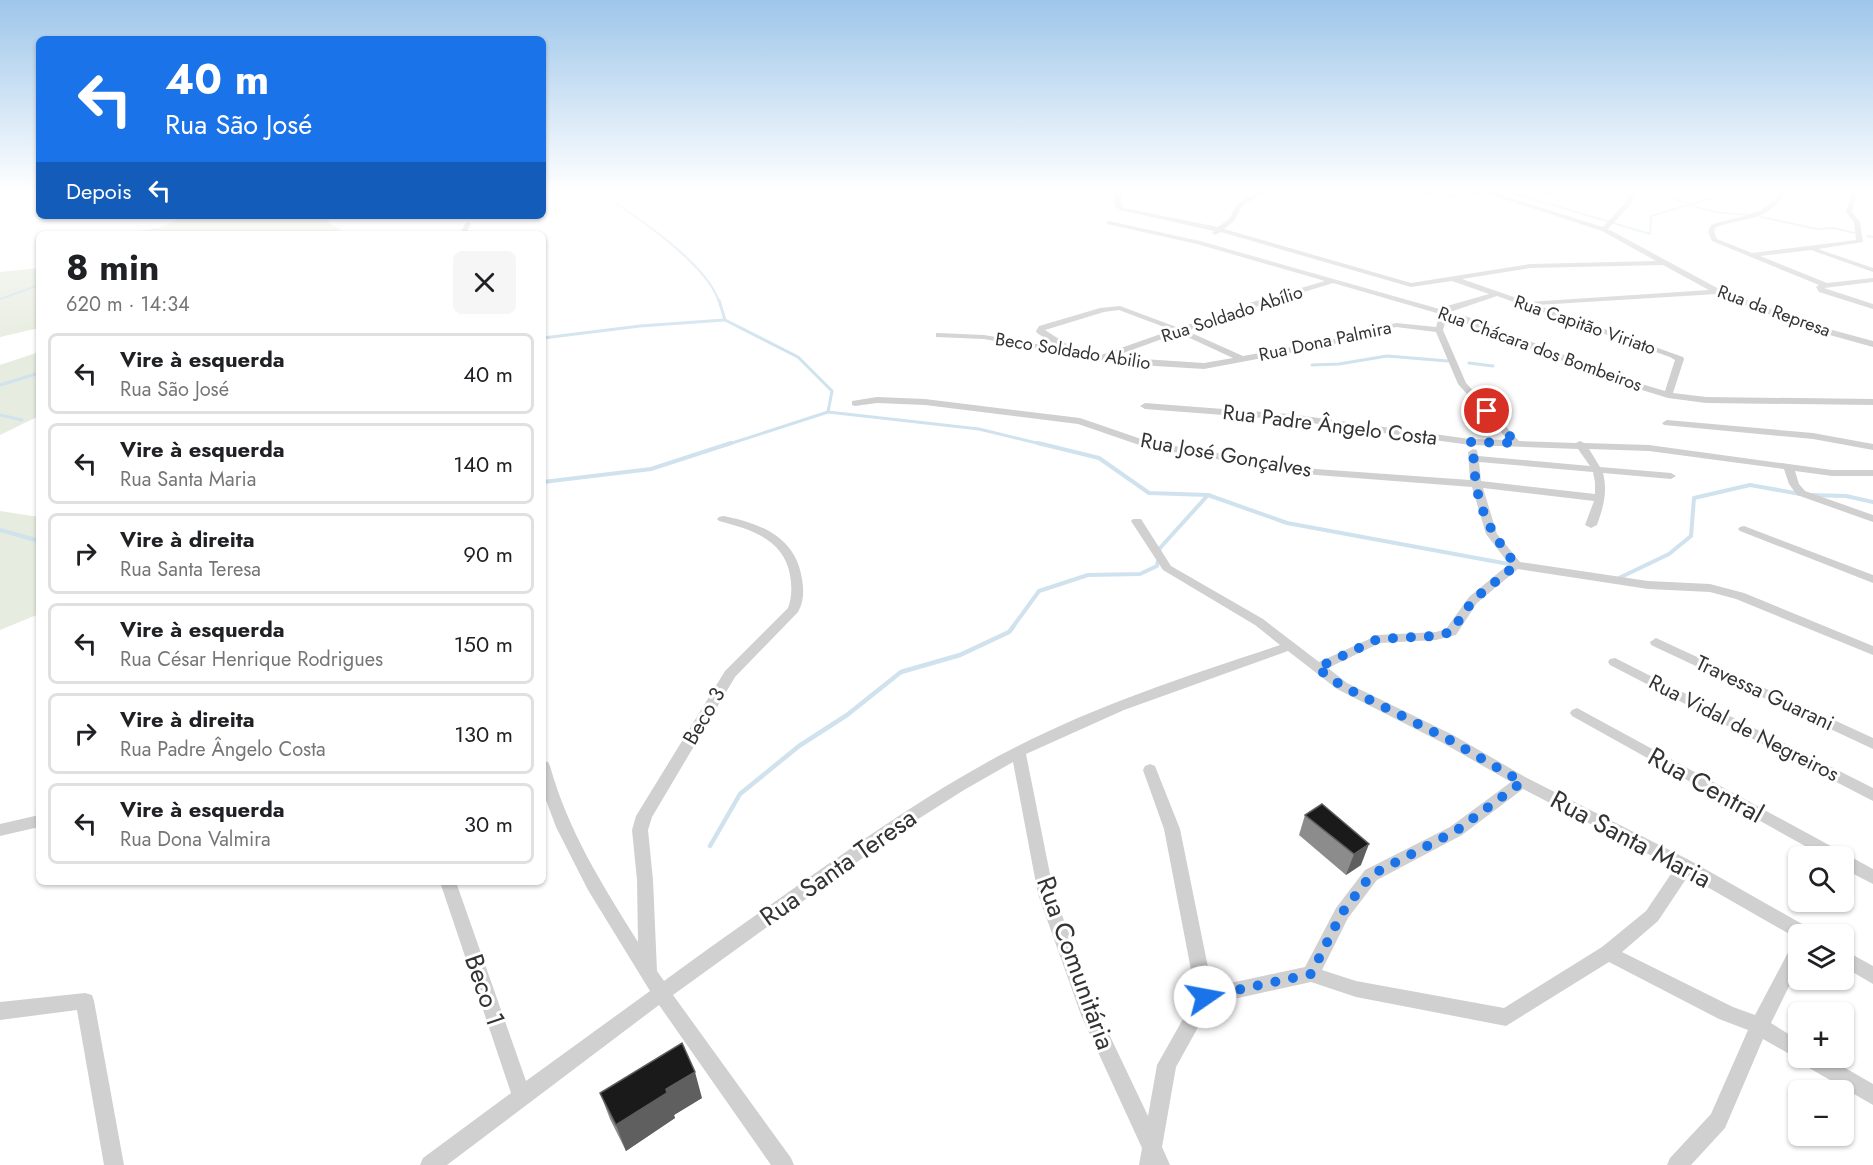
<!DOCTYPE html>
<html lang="pt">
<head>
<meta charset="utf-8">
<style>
  :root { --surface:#fff; --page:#f6f6f6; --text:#202124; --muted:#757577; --line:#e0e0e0 }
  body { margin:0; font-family:Jost,sans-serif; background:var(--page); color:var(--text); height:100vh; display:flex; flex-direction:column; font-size:22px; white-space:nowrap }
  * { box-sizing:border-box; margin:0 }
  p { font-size:20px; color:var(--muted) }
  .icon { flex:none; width:33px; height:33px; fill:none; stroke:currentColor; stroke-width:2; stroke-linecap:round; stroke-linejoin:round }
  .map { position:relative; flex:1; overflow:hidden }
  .sheet { position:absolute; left:36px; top:231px; width:510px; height:654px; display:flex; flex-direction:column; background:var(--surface); border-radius:9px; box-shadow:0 2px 4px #0004 }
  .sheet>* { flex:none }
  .top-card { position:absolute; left:36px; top:36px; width:510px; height:183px; border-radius:9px; box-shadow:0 2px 4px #0004; background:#1a73e8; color:#fff; overflow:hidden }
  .controls { position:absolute; left:1788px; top:846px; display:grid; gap:12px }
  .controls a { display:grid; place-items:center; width:66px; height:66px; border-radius:9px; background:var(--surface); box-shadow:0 2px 4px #0004; font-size:30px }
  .pin { position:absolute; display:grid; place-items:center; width:51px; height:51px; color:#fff; margin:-26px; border:3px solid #fff; border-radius:50%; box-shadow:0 2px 6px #0007 }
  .me { position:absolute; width:66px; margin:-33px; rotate:78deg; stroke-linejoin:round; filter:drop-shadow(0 0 4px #0008) }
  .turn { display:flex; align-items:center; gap:21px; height:126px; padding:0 30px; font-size:27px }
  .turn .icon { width:78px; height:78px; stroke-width:2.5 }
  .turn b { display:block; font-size:42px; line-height:51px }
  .then { display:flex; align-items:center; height:57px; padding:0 30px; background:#0003; gap:12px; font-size:22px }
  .round { display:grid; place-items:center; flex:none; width:63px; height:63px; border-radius:9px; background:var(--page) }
  .overview { display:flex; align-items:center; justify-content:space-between; height:102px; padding:0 30px }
  h1 { font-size:36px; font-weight:700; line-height:45px }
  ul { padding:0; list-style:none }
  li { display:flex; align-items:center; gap:18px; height:81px; margin:0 12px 9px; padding:0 18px; border:3px solid var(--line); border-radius:9px }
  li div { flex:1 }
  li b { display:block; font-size:22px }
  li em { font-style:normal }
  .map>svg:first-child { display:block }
  .green { fill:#e6ecdf }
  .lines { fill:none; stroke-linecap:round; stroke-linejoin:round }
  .stream-far3 { stroke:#cfe2ee; stroke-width:2 }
  .stream-far2 { stroke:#cfe2ee; stroke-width:3 }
  .stream-far1 { stroke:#cfe2ee; stroke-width:4 }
  .stream { stroke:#cfe2ee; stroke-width:4.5 }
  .minor { fill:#d0d0d0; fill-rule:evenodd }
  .wall { fill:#8c8c8c }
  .shaded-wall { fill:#5f5f5f }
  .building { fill:#1a1a1a; stroke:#5f5f5f; stroke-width:1.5 }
  .route { stroke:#1a73e8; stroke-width:10; stroke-dasharray:0 18 }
  .labels { text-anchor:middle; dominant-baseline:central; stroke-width:6; stroke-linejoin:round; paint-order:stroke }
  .far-street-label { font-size:18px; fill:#333; stroke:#fff }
  .street-label { font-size:21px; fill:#333; stroke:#fff }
  .near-street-label { font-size:26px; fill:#333; stroke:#fff }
</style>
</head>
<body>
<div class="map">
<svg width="1873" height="1165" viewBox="0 0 1873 1165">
  <rect width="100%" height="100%" fill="#fff"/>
  <!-- green -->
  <g class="green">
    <path d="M 184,216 L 329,216 L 328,222 L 346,234 L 116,234 L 159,228 Z"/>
    <path d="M 39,268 L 39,328 L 0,337 L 0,272 Z"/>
    <path d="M 39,352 L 39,416 L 0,435 L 0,365 Z"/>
    <path d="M 0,511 L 39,517 L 39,614 L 0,630 Z"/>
  </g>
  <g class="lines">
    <!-- stream-far3 -->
    <g class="stream-far3">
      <path d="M 1503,190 L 1650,234 L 1651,216 L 1719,196 L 1713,190"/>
      <path d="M 1662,190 C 1691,210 1719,214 1753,215"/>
      <path d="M 1354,192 L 1404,191 L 1452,196 L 1505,190"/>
      <path d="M 617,204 C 647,224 709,268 719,302"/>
      <path d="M 1761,217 L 1817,229 L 1834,228 L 1854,233"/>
      <path d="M 1868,236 L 1873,237"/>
      <path d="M 0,299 L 39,285"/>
    </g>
    <!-- stream-far2 -->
    <g class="stream-far2">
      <path d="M 719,300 L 725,320 L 798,357 L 832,391 L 828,412 L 979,429 L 1045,445"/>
      <path d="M 543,338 L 640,326 L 724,320"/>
      <path d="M 1469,363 L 1493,366"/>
      <path d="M 1312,365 L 1339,364 L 1387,356 L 1448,361"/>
      <path d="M 0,385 L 39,373"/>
      <path d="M 0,415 L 22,420"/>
      <path d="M 726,445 L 828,412"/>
    </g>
    <!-- stream-far1 -->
    <g class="stream-far1">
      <path d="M 1038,443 L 1099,458 L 1149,493 L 1208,495 L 1287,523 L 1514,565"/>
      <path d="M 543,482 L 651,469 L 731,443"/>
      <path d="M 1810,495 L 1846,496 L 1873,502"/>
      <path d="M 0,530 L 39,541"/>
      <path d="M 1619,578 L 1669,554 L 1691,536 L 1694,498 L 1750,485 L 1800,494"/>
      <path d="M 1012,628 L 1039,591 L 1088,575 L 1140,574 L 1157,566 L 1160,548 L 1208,495"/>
    </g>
    <!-- stream -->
    <path class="stream" d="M 710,846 L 740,794 L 799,746 L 847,715 L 901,672 L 960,655 L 1009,632 L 1013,627"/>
    <!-- minor -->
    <g class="minor">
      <path d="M 1115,190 L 1121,190 L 1121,205 L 1124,208 L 1218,227 L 1229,219 L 1238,203 L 1262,190 L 1269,190 L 1243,205 L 1234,221 L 1224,229 L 1411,283 L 1530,264 L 1656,261 L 1602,231 L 1476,190 L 1485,190 L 1603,227 L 1625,203 L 1633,190 L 1639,190 L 1629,206 L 1608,229 L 1721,290 L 1814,325 L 1873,341 L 1873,347 L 1808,329 L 1717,294 L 1537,305 L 1683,357 L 1684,359 L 1673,393 L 1706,397 L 1873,399 L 1873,405 L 1706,403 L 1668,398 L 1619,383 L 1447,316 L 1443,330 L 1466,383 L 1519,441 L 1576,443 L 1580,441 L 1584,443 L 1649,445 L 1832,470 L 1873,470 L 1873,476 L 1832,476 L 1795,471 L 1799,484 L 1805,491 L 1873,515 L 1873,522 L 1797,495 L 1789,484 L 1784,469 L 1649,451 L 1589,449 L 1600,467 L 1671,473 L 1676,476 L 1671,479 L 1603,473 C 1608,492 1603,508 1597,525 L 1591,528 L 1585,525 L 1594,501 L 1483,488 L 1497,534 L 1520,562 L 1648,581 L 1710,584 L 1744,593 L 1873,646 L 1873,655 L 1736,599 L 1710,592 L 1648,589 L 1518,569 L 1477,603 L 1456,635 L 1436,640 L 1380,643 L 1328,668 L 1347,683 L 1453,735 L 1527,778 L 1691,861 L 1811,929 L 1813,934 L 1798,934 L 1798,939 L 1688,876 L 1658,921 L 1622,952 L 1733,1007 L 1755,1015 L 1792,945 L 1798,943 L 1798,968 L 1771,1023 L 1798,1040 L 1798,1058 L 1828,1058 L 1873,1084 L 1873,1105 L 1804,1065 L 1801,1058 L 1798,1059 L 1763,1039 L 1725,1128 L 1691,1165 L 1667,1165 L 1670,1158 L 1711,1114 L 1748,1030 L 1719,1019 L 1609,962 L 1506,1026 L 1356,997 L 1311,982 L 1211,1004 L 1176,1067 L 1162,1147 L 1170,1165 L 1139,1165 L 1142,1148 L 1081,1015 L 1038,894 L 1013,762 L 964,790 L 904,828 L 673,995 L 791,1158 L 794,1165 L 771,1165 L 659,1005 L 447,1165 L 420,1165 L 423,1158 L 511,1093 L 440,882 L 456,882 L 526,1081 L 650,991 L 588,890 L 556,827 L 543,792 L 543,761 L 548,762 L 550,766 C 568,831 603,886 638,942 L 637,880 L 632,830 L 636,816 L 725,671 L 788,608 C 792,597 792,586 790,575 C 784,539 750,529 719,521 L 717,519 L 719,517 L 723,516 C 760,523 796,537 802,579 C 804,590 804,602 798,612 L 735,677 L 652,817 L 648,830 L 653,880 L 657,971 L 664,981 C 713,945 762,911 811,876 C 877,830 943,784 1014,748 C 1099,704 1190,675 1280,645 L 1255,625 L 1163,570 L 1131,521 L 1133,519 L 1141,519 L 1171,566 L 1263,619 L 1319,662 L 1378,635 L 1436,632 L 1446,629 L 1469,597 L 1509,564 L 1486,534 L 1472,487 L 1316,475 L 1148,448 L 1078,424 L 925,405 L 877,403 L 855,406 L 852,405 L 852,401 L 877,397 L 925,399 L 1080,418 L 1150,442 L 1316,469 L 1470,480 L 1468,452 L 1473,449 L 1477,450 L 1478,456 L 1590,466 L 1578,449 L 1470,445 L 1290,420 L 1145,409 L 1140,406 L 1145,403 L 1290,414 L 1470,439 L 1508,440 L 1458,384 L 1436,332 L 1396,327 L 1326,346 L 1204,369 L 1123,364 L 984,339 L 936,337 L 936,333 L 939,333 L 984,335 L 1060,348 L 1037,333 L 1036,331 L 1039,326 L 1100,308 L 1120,306 L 1179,328 L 1249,303 L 1325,281 L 1197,244 L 1107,224 L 1107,222 L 1109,221 L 1200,241 L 1443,310 L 1447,306 L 1489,294 L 1452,281 L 1411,287 L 1221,232 L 1215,235 L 1212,233 L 1214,231 L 1120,210 L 1115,206 ZM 1663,265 L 1709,290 L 1528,302 L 1462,279 L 1530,268 ZM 1333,283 L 1440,314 L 1436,327 L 1396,323 L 1326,341 L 1243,356 L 1187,331 L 1255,307 ZM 1497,296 L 1670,357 L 1675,360 L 1665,391 L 1625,379 L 1468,317 L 1450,312 ZM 1119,310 L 1172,330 L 1101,355 L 1076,350 L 1045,330 L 1104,312 ZM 1179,333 L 1233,358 L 1204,363 L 1112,357 ZM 1479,462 L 1593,472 L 1595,482 L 1595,494 L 1481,481 ZM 1288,651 L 1337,689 L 1443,743 L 1511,782 L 1450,827 L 1365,870 L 1336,908 L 1305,967 L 1212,987 L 1180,829 L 1155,766 L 1150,764 L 1145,766 L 1143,770 L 1164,829 L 1196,996 L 1157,1065 L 1148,1116 L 1099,1013 L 1054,894 L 1026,754 L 1124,710 ZM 1523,789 L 1675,868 L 1646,911 L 1602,947 L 1504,1008 L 1356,981 L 1322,970 L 1348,918 L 1377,880 L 1462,835 Z"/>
      <path d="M 1530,190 L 1549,192 L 1559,190 L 1550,196 Z"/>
      <path d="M 1783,190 L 1789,190 C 1763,224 1752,215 1716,227 L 1714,232 L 1717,239 L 1752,253 L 1856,240 L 1854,222 L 1846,212 L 1852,190 L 1858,190 L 1852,212 L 1860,222 L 1863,242 L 1818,249 L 1873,268 L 1873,272 L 1811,250 L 1760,256 L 1827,283 L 1873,278 L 1873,282 L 1824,288 L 1873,304 L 1873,309 L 1819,292 L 1816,287 L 1819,285 L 1712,241 L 1708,232 L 1711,225 C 1745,213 1757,221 1783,190 Z"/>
      <path d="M 466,222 L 471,223 L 466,234 L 460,234 Z"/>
      <path d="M 1667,420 L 1813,433 L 1873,444 L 1873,450 L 1813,439 L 1664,425 L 1662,423 Z"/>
      <path d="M 1744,526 L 1873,575 L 1873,583 L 1740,531 L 1738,529 L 1740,527 Z"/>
      <path d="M 1656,638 L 1873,738 L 1873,749 L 1651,645 L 1650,642 Z"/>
      <path d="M 1615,658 L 1873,788 L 1873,801 L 1610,665 L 1608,662 L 1610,659 Z"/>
      <path d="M 1577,708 L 1873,869 L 1873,884 L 1844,869 L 1844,856 L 1823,856 L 1572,716 L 1570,713 L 1572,710 Z"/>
      <path d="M 39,815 L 39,827 L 0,836 L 0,824 Z"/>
      <path d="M 1844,950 L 1873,966 L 1873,984 L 1844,967 Z"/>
      <path d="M 85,993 L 92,995 L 94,1001 L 124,1165 L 104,1165 L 77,1010 L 0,1020 L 0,1002 Z"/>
    </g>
  </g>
  <!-- wall -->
  <g class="wall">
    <path d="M 1322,804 L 1361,865 L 1346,875 L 1299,835 L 1305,815 Z"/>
    <path d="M 600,1093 L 702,1098 L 674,1115 L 675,1118 L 626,1151 L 610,1119 Z"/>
  </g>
  <!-- shaded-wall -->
  <g class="shaded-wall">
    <path d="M 1369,844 L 1361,865 L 1346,875 L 1354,854 Z"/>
    <path d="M 695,1072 L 702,1098 L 674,1115 L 675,1118 L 626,1151 L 616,1125 L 666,1089 Z"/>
  </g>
  <!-- building -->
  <g class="building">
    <path d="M 1322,804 L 1369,844 L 1354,854 L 1305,815 Z"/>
    <path d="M 682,1043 L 695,1072 L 666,1089 L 667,1093 L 616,1125 L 600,1093 Z"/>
  </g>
  <!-- sky -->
  <linearGradient id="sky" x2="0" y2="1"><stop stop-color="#9ec6ea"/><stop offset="0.54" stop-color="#fff"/><stop offset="1" stop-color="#fff" stop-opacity="0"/></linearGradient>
  <rect width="1873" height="353" fill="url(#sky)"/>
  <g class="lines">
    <!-- route -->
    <path class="route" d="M 1205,997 L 1311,974 L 1342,913 L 1371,875 L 1456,831 L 1522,782 L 1448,739 L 1342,686 L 1317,668 L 1378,639 L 1436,636 L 1451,632 L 1473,600 L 1516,565 C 1495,538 1483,520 1476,485 C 1474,470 1475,457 1470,442 L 1516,443 L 1487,411"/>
  </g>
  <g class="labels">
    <!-- far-street labels -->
    <g class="far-street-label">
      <text transform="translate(1774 311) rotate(20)">Rua da Represa</text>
      <text transform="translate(1232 314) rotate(-18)">Rua Soldado Abílio</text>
      <text transform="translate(1585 325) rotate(19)">Rua Capitão Viriato</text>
      <text transform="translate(1325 341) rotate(-12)">Rua Dona Palmira</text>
      <text transform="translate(1540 349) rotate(20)">Rua Chácara dos Bombeiros</text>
      <text transform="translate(1073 351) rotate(9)">Beco Soldado Abilio</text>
    </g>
    <!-- street labels -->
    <g class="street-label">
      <text transform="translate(1330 425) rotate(7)">Rua Padre Ângelo Costa</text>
      <text transform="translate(1226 455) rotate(10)">Rua José Gonçalves</text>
      <text transform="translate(1765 693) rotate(25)">Travessa Guarani</text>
      <text transform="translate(704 716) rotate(-60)">Beco 3</text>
      <text transform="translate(1744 728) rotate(27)">Rua Vidal de Negreiros</text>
    </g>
    <!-- near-street labels -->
    <g class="near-street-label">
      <text transform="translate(1706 785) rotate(29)">Rua Central</text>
      <text transform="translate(1631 839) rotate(28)">Rua Santa Maria</text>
      <text transform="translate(838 867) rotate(-35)">Rua Santa Teresa</text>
      <text transform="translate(1076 963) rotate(70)">Rua Comunitária</text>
      <text transform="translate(485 990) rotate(71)">Beco 1</text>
    </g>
  </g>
</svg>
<div class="controls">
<a><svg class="icon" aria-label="search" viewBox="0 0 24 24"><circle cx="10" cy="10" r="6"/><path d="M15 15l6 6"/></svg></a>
<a><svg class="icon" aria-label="layers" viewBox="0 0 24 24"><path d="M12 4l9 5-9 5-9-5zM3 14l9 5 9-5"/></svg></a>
<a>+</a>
<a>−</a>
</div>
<div class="pin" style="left:1487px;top:411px;background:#d93025"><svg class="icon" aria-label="arrive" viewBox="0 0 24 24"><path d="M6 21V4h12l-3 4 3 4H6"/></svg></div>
<svg class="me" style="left:1205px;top:997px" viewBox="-20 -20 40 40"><circle r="19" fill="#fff"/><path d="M0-13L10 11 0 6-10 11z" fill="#1a73e8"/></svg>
<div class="top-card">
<div class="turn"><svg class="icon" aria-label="left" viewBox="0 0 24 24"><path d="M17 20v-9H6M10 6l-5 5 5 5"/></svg><div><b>40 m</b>Rua São José</div></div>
<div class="then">Depois<svg class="icon" aria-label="left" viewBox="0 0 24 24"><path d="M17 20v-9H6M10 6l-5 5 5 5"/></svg></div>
</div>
<section class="sheet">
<div class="overview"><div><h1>8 min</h1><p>620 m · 14:34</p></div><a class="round"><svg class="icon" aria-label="close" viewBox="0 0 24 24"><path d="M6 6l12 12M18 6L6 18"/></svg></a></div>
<ul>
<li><svg class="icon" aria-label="left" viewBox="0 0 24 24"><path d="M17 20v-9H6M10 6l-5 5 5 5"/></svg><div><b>Vire à esquerda</b><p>Rua São José</p></div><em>40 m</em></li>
<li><svg class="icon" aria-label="left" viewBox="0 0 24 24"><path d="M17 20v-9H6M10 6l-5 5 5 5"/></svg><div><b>Vire à esquerda</b><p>Rua Santa Maria</p></div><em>140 m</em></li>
<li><svg class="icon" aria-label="right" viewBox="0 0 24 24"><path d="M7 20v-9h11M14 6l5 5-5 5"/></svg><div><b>Vire à direita</b><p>Rua Santa Teresa</p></div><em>90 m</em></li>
<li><svg class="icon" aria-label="left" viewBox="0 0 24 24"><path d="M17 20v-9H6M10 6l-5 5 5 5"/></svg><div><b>Vire à esquerda</b><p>Rua César Henrique Rodrigues</p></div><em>150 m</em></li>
<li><svg class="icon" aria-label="right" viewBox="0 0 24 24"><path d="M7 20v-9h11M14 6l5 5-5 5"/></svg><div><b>Vire à direita</b><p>Rua Padre Ângelo Costa</p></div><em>130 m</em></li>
<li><svg class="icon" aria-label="left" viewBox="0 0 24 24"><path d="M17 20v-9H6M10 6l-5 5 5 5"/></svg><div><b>Vire à esquerda</b><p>Rua Dona Valmira</p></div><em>30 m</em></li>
</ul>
</section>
</div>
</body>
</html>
